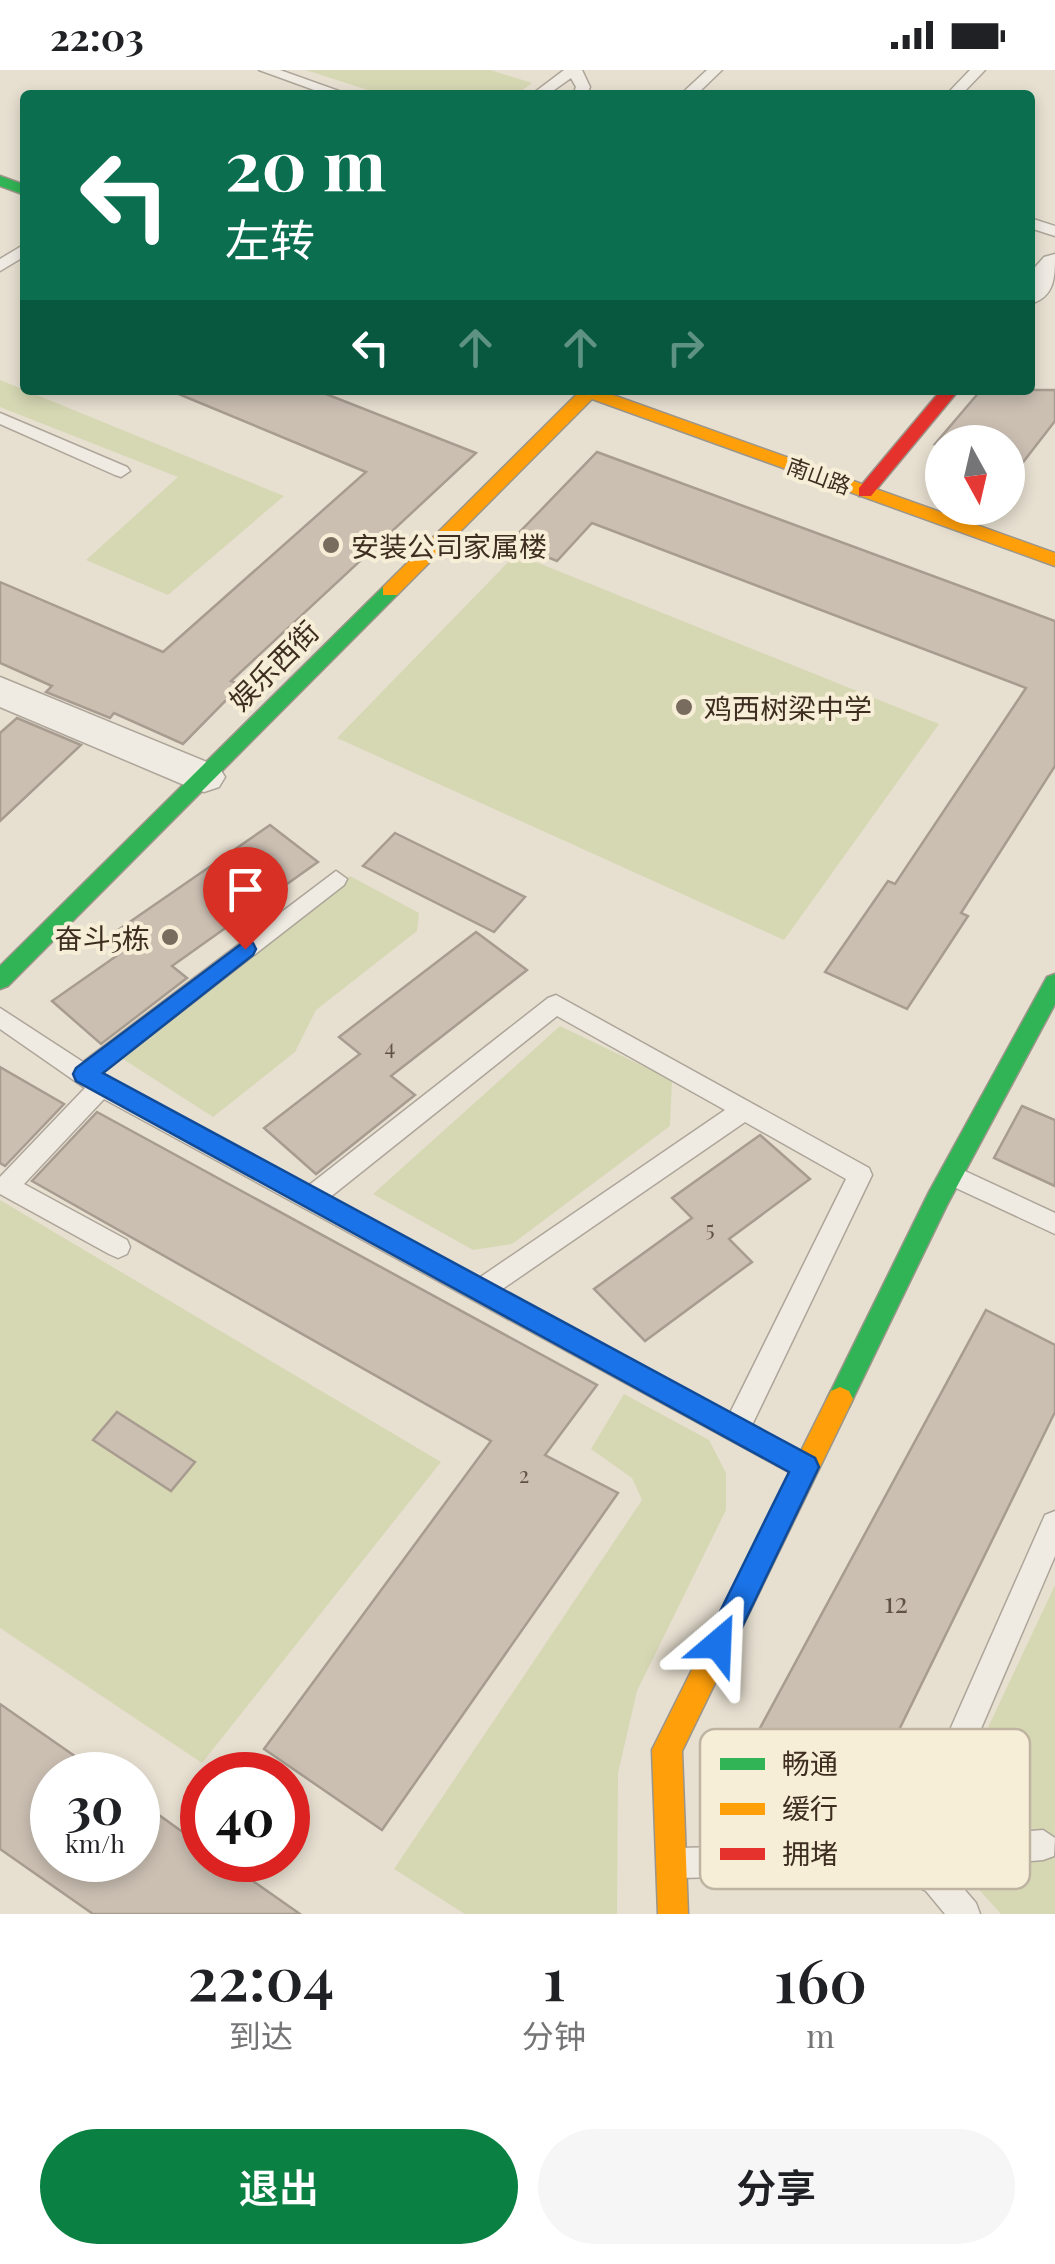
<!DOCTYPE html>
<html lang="zh">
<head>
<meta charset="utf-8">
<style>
  :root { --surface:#fff; --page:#f6f6f6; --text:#202124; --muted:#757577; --accent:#0b8043 }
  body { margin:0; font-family:"Playfair Display","Noto Sans SC",serif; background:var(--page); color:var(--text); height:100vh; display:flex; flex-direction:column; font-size:38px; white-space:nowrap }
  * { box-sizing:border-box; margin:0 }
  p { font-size:32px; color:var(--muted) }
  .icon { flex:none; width:55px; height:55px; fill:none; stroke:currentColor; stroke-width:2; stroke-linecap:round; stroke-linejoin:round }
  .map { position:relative; height:1844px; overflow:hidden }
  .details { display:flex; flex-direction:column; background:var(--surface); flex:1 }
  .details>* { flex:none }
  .hud { position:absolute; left:20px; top:20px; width:1015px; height:305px; border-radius:10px; box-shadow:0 5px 15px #0003; background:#0b6e4f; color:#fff; overflow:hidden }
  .needle { width:65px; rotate:172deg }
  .tools { position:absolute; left:925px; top:355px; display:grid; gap:20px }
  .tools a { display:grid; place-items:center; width:100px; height:100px; border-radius:50%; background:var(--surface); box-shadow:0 5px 15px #0003; font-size:50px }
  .speed { position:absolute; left:30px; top:1682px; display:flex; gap:20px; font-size:50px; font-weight:700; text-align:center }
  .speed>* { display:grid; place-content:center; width:130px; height:130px; border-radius:50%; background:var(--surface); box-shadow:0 5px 15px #0003; line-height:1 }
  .speed small { font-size:25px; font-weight:400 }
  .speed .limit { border:15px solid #d22; background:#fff; color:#111 }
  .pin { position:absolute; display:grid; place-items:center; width:85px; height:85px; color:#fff; margin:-102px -42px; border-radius:50% 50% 50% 0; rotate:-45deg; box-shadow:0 0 10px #0007 }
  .pin .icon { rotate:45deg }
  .me { position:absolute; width:110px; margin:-55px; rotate:26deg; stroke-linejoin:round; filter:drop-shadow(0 0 8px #0008) }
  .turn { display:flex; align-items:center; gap:35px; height:210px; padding:0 40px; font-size:45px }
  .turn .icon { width:130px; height:130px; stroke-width:2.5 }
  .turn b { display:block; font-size:70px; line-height:85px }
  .lanes { display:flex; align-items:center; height:95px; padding:0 40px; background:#0003; justify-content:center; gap:50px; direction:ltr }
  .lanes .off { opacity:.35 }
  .eta { display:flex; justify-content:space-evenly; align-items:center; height:170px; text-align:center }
  .eta b { font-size:60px; font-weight:600; line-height:70px }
  .action { display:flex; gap:20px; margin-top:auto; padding:20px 40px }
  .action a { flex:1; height:115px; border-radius:60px; background:var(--accent); color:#fff; font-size:40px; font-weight:600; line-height:115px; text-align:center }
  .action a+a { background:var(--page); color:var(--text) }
  .status { display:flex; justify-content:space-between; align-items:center; height:70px; padding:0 50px; background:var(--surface); direction:ltr }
  .status svg { height:28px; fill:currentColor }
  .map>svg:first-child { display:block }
  .green { fill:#d6d7b3 }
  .building { fill:#cbbfb2; stroke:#a89c90; stroke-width:2.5 }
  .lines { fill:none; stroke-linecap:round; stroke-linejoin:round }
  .lane-casing { stroke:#ada599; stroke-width:3 }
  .street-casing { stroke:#ada599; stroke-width:3 }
  .fast-casing { stroke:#9c958a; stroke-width:3 }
  .slow-casing { stroke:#9c958a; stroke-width:3 }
  .jam-casing { stroke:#9c958a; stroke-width:3 }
  .lane { fill:#efebe3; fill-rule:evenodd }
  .street { fill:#efebe3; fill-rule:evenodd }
  .fast { fill:#30b455; fill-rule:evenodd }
  .slow { fill:#ff9f0a; fill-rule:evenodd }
  .jam { fill:#e5322d; fill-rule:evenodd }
  .route { fill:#1a73e8; stroke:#114b97; stroke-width:2.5 }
  .poi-dot { fill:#786c5e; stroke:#f7eed8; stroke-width:4 }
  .labels { text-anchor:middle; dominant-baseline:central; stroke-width:8; stroke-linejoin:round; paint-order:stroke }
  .far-street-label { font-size:22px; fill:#3d2e20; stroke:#f7eed8 }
  .number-label { font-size:22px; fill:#605244 }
  .poi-label { font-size:28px; fill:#3d2e20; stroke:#f7eed8; text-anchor:start }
  .street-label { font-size:28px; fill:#3d2e20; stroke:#f7eed8 }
  .near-number-label { font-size:28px; fill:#605244 }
  .key { fill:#f7eed8; stroke:#bfb4a1; stroke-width:2.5 }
  .key-label { font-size:28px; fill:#3d2e20 }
</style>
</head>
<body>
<div class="status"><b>22:03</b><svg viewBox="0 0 49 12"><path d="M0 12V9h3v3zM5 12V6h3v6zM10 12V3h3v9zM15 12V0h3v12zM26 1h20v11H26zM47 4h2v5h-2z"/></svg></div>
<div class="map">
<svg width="1055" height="1844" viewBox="0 0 1055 1844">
  <rect width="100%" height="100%" fill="#e7e0d1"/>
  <!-- green -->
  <g class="green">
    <path d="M 306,0 L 490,0 L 532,13 L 516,25 L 383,25 Z"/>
    <path d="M 0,310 L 284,426 L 168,525 L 86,490 L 178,407 L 0,337 Z"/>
    <path d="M 516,484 L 939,654 L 784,870 L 337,668 Z"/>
    <path d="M 350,806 L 419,843 L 417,861 L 316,940 L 295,982 L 213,1047 L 123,989 Z"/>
    <path d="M 560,956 L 672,1010 L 670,1056 L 512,1174 L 473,1180 L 373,1124 Z"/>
    <path d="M 0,1130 L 441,1392 L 202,1693 L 0,1558 Z"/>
    <path d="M 624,1324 L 709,1370 L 726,1403 L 726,1440 L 637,1621 L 618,1703 L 617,1844 L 465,1844 L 394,1799 L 642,1430 L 632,1408 L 591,1379 Z"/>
    <path d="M 1055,1515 L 1055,1844 L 1001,1844 L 954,1792 L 968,1700 Z"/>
  </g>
  <!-- building -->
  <g class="building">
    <path d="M 169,320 L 316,320 L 476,383 L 231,611 L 241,615 L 183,674 L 114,643 L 110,648 L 46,622 L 52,616 L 0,593 L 0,512 L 163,582 L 366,402 Z"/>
    <path d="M 981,320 L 1055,320 L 1055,351 L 1017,400 L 1008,397 L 1008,372 L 935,374 Z"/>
    <path d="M 597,382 L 1055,551 L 1055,696 L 961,843 L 968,846 L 907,939 L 825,902 L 888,811 L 895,814 L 1026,618 L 592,453 L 557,491 L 510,472 Z"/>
    <path d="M 17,648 L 81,675 L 0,751 L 0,663 Z"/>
    <path d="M 270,755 L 318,792 L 172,896 L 187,908 L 101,974 L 52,931 L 135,873 L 118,860 Z"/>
    <path d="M 395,763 L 525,827 L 494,862 L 363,796 Z"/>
    <path d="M 476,862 L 527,900 L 391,1006 L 415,1025 L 316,1104 L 264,1058 L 360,984 L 339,967 Z"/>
    <path d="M 0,997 L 64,1034 L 5,1096 L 0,1093 Z"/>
    <path d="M 1022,1036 L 1055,1050 L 1055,1116 L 994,1088 Z"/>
    <path d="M 97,1042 L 597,1315 L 545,1385 L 618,1423 L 382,1760 L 264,1679 L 491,1371 L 32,1111 Z"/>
    <path d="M 760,1065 L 810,1109 L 729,1169 L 752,1192 L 645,1271 L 594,1219 L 692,1148 L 672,1128 Z"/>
    <path d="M 986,1240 L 1055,1275 L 1055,1342 L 845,1770 L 818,1771 L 727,1719 Z"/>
    <path d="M 117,1342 L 195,1392 L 171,1421 L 93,1370 Z"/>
    <path d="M 0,1634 L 102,1705 L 52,1705 L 52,1790 L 138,1790 L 138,1730 L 202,1776 L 202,1790 L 223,1790 L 300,1844 L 93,1844 L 0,1779 Z"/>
  </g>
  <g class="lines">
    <defs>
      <g id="lane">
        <path d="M 259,0 L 280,0 L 350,25 L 328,25 Z"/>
        <path d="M 564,0 L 582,0 L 590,17 L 587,25 L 573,25 L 576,17 L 571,8 L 547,25 L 531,25 Z"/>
        <path d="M 707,0 L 722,0 L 696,25 L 680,25 Z"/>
        <path d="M 970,0 L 985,0 L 961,25 L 946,25 Z"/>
        <path d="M 1030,148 L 1055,156 L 1055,166 L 1030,158 Z"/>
        <path d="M 25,174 L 25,186 L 0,201 L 0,189 Z"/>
        <path d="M 0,343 L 127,397 L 130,401 L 121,407 L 115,405 L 0,354 Z"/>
        <path d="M 336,801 L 347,809 L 344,815 L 101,1004 L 308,1116 L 548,928 L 556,925 L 869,1098 L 872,1105 L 752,1355 L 814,1388 L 818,1397 L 814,1406 L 805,1409 L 796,1406 L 104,1029 L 24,1114 L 127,1170 L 130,1177 L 127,1184 L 118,1188 L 109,1184 L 0,1124 L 0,1107 L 85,1018 L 0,959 L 0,938 L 83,992 ZM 557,946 L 725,1040 L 479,1208 L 329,1128 ZM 745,1052 L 846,1109 L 730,1343 L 501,1220 Z"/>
        <path d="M 952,1095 L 1055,1143 L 1055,1164 L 943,1112 L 940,1105 L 943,1098 Z"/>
        <path d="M 1055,1441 L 1055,1486 L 941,1752 L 926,1770 L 1043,1760 L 1055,1768 L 1054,1786 L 1043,1790 L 946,1798 L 976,1833 L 980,1844 L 945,1844 L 926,1821 L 890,1803 L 679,1808 L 668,1804 L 664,1793 L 668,1782 L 679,1778 L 886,1773 L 919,1730 L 1045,1445 Z"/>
      </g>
      <g id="street">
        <path d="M 1055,184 C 1055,207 1055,227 1030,234 L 1030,203 L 1044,187 Z"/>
        <path d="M 0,607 L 219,697 L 225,707 L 219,717 L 204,722 L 189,717 L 0,637 Z"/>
      </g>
      <g id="fast">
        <path d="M 0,106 L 25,115 L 25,125 L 0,116 Z"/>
        <path d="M 390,515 L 399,521 L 397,525 L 8,916 L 0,919 L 0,896 L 383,517 Z"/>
        <path d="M 1055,904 L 1055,934 L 947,1135 L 849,1337 L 840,1341 L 831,1337 L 827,1329 L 929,1122 L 1047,907 Z"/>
      </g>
      <g id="slow">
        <path d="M 574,320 L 599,320 L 1055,483 L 1055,496 L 592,329 L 397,525 L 383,525 L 383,517 L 577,324 Z"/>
        <path d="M 840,1317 L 849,1321 L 853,1329 L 682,1681 L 688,1844 L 658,1844 L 652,1680 L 831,1321 Z"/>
      </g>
      <path id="jam" d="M 941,320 L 959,320 L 871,426 L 859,426 L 859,418 Z"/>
    </defs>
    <!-- lane casing -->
    <use href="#lane" class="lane-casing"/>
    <!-- street casing -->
    <use href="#street" class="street-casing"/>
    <!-- fast casing -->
    <use href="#fast" class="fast-casing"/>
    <!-- slow casing -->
    <use href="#slow" class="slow-casing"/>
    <!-- jam casing -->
    <use href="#jam" class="jam-casing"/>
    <!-- lane -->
    <use href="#lane" class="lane"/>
    <!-- street -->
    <use href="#street" class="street"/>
    <!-- fast -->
    <use href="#fast" class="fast"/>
    <!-- slow -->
    <use href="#slow" class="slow"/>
    <!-- jam -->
    <use href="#jam" class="jam"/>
  </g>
  <!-- route -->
  <path class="route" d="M 245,871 L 253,873 L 256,879 L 253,885 L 103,1003 L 815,1388 L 819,1397 L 729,1584 L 718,1588 L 708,1584 L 704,1574 L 789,1402 L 76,1011 L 73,1004 L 76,998 Z"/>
  <!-- markers -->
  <g class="poi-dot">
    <circle cx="331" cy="475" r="10"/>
    <circle cx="684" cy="637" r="10"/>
    <circle cx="170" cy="867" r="10"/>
  </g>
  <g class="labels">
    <!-- far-street labels -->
    <g class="far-street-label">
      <text transform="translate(819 405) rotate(20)">南山路</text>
    </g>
    <!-- number labels -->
    <g class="number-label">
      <text x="390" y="976">4</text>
      <text x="710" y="1158">5</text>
      <text x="524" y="1404">2</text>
    </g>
    <!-- poi labels -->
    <g class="poi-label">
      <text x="351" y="475">安装公司家属楼</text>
      <text x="704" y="637">鸡西树梁中学</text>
      <text x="150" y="867" text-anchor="end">奋斗5栋</text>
    </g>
    <!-- street labels -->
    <g class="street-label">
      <text transform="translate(273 595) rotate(-45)">娱乐西街</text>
    </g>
    <!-- near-number labels -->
    <g class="near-number-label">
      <text x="896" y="1531">12</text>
    </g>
  </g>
  <!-- legend -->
  <rect x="700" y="1659" width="330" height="160" rx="15" class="key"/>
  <rect x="720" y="1688" width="45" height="12" fill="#30b455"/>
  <rect x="720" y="1733" width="45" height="12" fill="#ff9f0a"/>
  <rect x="720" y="1778" width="45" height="12" fill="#e5322d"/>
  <g class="key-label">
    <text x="782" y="1704">畅通</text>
    <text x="782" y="1749">缓行</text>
    <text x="782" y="1794">拥堵</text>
  </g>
</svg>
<div class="tools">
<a><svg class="needle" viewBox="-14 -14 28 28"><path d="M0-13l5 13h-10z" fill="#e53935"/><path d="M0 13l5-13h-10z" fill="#757577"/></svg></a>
</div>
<div class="speed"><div>30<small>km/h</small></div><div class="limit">40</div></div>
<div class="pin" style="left:245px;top:879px;background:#d93025"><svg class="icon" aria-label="arrive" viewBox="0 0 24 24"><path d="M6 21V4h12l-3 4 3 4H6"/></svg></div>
<svg class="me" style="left:718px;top:1574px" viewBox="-20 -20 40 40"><path d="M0-17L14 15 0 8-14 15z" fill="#1a73e8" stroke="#fff" stroke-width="4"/></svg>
<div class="hud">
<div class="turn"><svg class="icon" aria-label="left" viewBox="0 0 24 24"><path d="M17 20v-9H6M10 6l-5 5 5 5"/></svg><div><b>20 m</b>左转</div></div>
<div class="lanes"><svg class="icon" aria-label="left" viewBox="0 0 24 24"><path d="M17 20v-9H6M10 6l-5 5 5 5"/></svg><svg class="icon off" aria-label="ahead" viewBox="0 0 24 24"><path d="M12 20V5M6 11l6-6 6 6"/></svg><svg class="icon off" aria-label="ahead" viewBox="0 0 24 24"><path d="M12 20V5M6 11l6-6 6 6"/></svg><svg class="icon off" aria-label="right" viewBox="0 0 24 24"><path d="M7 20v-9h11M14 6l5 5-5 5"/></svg></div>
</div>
</div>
<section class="details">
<div class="eta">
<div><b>22:04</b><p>到达</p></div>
<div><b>1</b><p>分钟</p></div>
<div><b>160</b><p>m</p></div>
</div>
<div class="action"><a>退出</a><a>分享</a></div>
</section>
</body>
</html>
